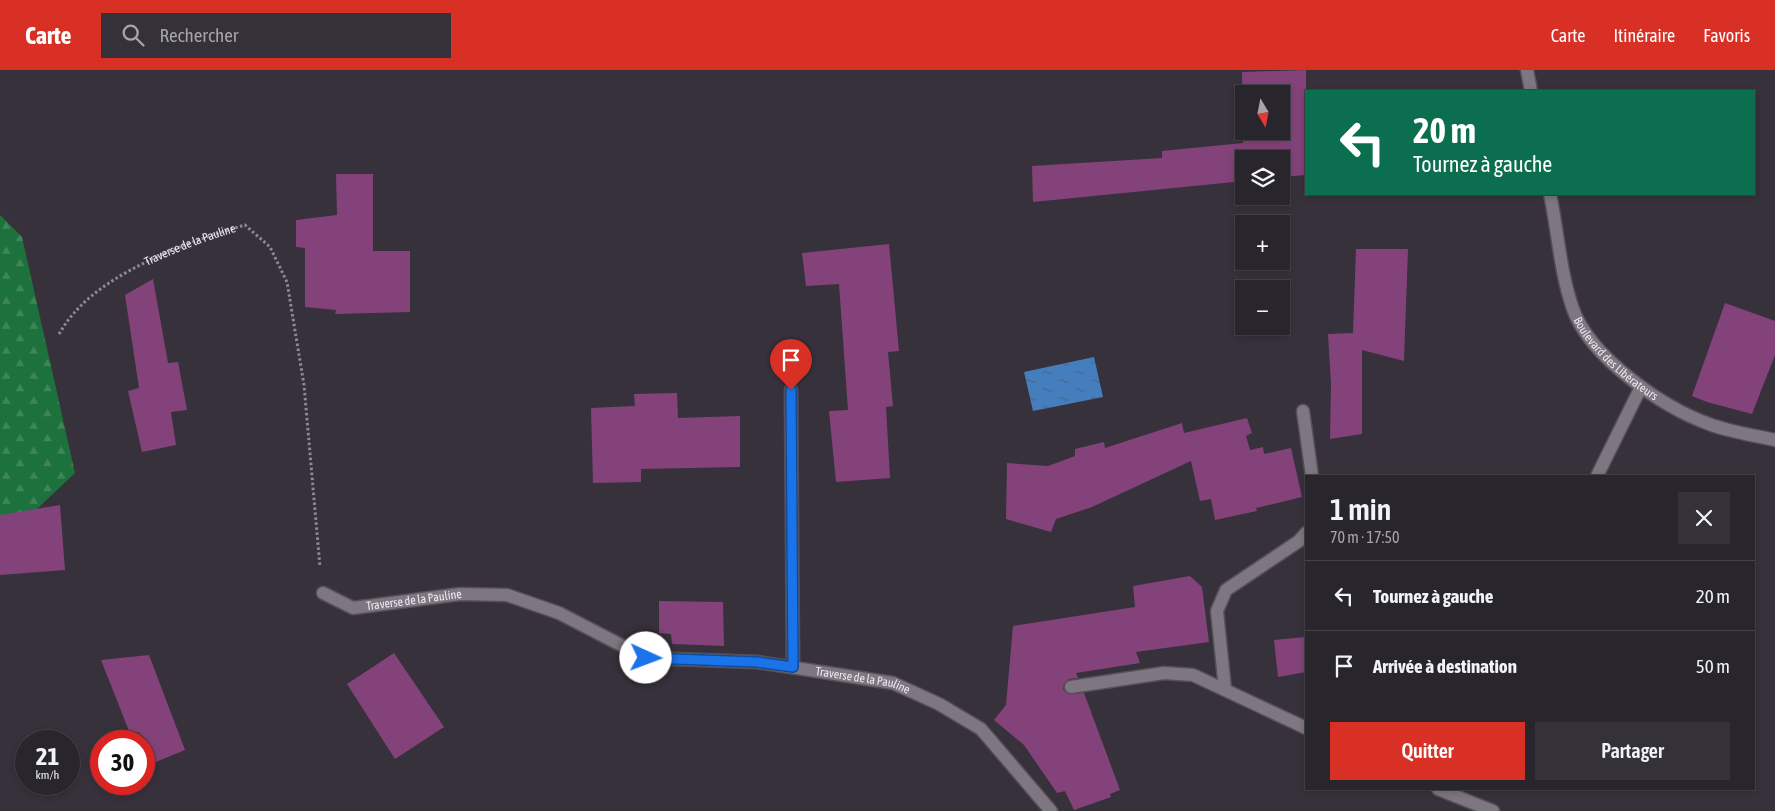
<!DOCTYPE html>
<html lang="fr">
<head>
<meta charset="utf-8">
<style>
  :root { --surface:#29252c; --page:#353138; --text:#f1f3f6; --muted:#a5a5a9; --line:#454248; --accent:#d93025 }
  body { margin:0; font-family:"Asap Condensed",sans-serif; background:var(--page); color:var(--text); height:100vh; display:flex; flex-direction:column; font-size:19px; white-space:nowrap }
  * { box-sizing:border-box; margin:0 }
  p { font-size:16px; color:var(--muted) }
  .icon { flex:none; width:28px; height:28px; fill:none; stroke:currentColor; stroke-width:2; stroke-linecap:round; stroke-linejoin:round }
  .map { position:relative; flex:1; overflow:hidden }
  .drawer { position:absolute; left:1305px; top:405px; width:450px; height:315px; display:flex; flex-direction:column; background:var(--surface); border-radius:0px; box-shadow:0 2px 8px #0003,0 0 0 1px var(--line) }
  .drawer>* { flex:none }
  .hud { position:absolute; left:1305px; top:20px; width:450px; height:105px; border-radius:0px; box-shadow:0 2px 8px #0003,0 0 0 1px var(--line); background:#0b6e4f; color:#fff; overflow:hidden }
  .needle { width:32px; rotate:170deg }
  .tools { position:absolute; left:1235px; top:15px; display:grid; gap:10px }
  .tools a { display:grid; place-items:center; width:55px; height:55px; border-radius:0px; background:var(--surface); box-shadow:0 2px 8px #0003,0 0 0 1px var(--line); font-size:25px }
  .speed { position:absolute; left:15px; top:660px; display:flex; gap:10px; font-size:25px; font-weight:700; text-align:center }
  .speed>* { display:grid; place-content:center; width:65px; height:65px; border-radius:50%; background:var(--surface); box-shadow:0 2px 8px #0003,0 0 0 1px var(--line); line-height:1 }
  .speed small { font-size:12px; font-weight:400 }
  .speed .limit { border:8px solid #d22; background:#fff; color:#111 }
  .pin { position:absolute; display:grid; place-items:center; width:42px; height:42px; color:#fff; margin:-51px -21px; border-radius:50% 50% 50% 0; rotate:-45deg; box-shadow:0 0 5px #0007 }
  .pin .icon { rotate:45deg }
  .me { position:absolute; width:55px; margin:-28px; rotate:92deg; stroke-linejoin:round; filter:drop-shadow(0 0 4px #0008) }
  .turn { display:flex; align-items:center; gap:18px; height:105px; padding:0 25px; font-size:22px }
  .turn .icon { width:65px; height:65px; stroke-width:2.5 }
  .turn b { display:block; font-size:35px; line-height:42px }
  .round { display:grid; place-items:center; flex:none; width:52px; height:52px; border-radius:0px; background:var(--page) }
  .headline { display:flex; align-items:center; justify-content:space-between; height:85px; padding:0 25px }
  h1 { font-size:30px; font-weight:600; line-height:38px }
  .button { display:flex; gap:10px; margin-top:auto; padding:10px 25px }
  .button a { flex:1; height:58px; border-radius:0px; background:var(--accent); color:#fff; font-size:20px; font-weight:600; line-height:58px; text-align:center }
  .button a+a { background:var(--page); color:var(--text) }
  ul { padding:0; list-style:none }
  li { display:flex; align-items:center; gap:15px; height:70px; padding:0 25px; border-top:1px solid var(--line) }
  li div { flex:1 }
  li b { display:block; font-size:19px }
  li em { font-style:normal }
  header { display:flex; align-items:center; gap:30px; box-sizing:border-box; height:70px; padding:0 25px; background:var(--accent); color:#fff }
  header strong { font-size:24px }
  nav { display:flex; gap:28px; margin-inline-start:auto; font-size:18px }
  .search { width:350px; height:45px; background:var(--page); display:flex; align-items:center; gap:12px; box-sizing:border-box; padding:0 18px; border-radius:0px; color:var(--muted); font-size:19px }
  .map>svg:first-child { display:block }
  .forest { fill:url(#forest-firs) }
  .water { fill:url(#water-ripples) }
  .building { fill:#83437a; fill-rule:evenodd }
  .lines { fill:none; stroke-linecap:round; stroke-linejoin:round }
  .minor-casing { stroke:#554f58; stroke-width:15 }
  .path { stroke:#8e8992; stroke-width:3; stroke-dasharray:2.5 2.5; stroke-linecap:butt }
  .minor { stroke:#7e7681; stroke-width:12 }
  .route-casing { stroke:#114b97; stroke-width:12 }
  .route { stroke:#1a73e8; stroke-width:9 }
  .labels { text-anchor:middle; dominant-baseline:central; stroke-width:5; stroke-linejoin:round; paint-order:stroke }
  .street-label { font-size:12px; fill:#ede9f0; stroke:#37313b }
</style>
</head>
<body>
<header>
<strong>Carte</strong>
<div class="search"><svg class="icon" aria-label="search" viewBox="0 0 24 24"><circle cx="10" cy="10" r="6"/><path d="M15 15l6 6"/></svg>Rechercher</div>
<nav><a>Carte</a><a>Itinéraire</a><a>Favoris</a></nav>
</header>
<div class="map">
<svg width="1775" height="741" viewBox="0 0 1775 741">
  <defs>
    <pattern id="forest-firs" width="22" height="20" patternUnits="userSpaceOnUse" patternTransform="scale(1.25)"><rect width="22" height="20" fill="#1d713c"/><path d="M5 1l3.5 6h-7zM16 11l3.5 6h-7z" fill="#3e8558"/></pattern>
    <pattern id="water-ripples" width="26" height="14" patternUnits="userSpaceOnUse" patternTransform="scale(1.25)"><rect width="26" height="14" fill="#457ebd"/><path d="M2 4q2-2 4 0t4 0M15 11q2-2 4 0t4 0" fill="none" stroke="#46688e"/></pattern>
  </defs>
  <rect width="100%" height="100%" fill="#37313b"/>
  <!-- forest -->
  <path class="forest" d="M 0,145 L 22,167 L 75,403 L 0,474 Z"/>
  <!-- water -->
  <path class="water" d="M 1094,287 L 1103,327 L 1033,341 L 1024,302 Z"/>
  <!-- building -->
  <g class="building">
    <path d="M 1306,0 L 1306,105 L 1281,107 L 1281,89 L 1244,89 L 1244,111 L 1033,132 L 1032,96 L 1162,88 L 1162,81 L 1243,73 L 1242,2 ZM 1244,24 L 1281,24 L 1281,61 L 1244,61 Z"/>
    <path d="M 336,104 L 373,104 L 373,181 L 410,181 L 410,242 L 335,244 L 336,240 L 305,237 L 305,178 L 296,177 L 296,150 L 337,145 Z"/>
    <path d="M 889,174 L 899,281 L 888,282 L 893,336 L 886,337 L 890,408 L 836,412 L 829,341 L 848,340 L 839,214 L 806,216 L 802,183 Z"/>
    <path d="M 1356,179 L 1408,179 L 1404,291 L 1362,280 L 1362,364 L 1330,369 L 1331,314 L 1328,264 L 1353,263 Z"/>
    <path d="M 153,209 L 168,293 L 178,292 L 187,340 L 171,342 L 176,375 L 142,382 L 128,321 L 139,318 L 125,225 Z"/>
    <path d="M 1725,233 L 1775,251 L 1775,285 L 1752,344 L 1707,332 L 1692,326 Z"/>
    <path d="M 677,323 L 678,348 L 740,346 L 740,397 L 641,399 L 641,412 L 593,413 L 591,338 L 635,336 L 634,324 Z"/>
    <path d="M 1247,348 L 1252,363 L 1246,366 L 1250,380 L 1263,377 L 1264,384 L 1291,378 L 1302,427 L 1256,438 L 1257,441 L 1215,450 L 1211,429 L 1200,431 L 1191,391 L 1092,437 L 1056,449 L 1051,462 L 1006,449 L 1007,393 L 1048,396 L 1075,386 L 1075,379 L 1104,372 L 1105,378 L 1182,353 L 1184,363 Z"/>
    <path d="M 60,435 L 65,500 L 0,505 L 0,445 Z"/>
    <path d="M 1190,506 L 1202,517 L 1209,572 L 1136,582 L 1140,593 L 1076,603 L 1078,608 L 1069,609 L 1064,614 L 1063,619 L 1068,624 L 1084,623 L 1120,720 L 1110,724 L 1111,727 L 1074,740 L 1065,721 L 1057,723 L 1024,675 L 994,650 L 1006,635 L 1013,556 L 1135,537 L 1133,516 Z"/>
    <path d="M 659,531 L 723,532 L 724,576 L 672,574 L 671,564 L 659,563 Z"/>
    <path d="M 1306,567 L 1306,602 L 1278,607 L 1274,570 Z"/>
    <path d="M 394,583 L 444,657 L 395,689 L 347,614 Z"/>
    <path d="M 149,585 L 185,680 L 151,694 L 139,662 L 131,666 L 101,590 Z"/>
  </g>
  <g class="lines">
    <defs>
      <g id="minor">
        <path d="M 1527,0 L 1531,21"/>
        <path id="s2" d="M 1550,124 C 1558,162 1560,202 1573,239 C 1590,287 1662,337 1709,354 C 1730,362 1753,365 1775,370"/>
        <path d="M 791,320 L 793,597"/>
        <path d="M 1303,341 L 1312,406"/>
        <path d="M 1597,406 L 1641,317"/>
        <path id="s3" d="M 323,523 L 353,538 L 460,524 L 507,525 L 559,543 L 646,588 L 757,592 L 893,613 L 939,634 L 981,659 L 1051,741"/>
        <path d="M 1071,617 L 1164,603 L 1193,605 L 1306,658"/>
        <path d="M 1225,619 L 1217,541 L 1226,520 L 1299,471 L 1306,463"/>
        <path d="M 1438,719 L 1493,741"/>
      </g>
    </defs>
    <!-- minor casing -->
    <use href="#minor" class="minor-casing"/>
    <!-- path -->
    <path class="path" id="s1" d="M 59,264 C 64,256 69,248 75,242 C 111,200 192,170 245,155 L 270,177 L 287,212 L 304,315 L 320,497"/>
    <!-- minor -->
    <use href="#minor" class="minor"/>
  </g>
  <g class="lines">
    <defs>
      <path id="route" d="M 646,588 L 757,592 L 793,597 L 791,320"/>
    </defs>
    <!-- route casing -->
    <use href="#route" class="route-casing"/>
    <!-- route -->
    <use href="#route" class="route"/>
  </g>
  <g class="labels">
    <!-- street labels -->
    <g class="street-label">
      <text stroke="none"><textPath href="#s1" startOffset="162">Traverse de la Pauline</textPath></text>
      <text stroke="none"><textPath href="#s2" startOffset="184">Boulevard des Libérateurs</textPath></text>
      <text stroke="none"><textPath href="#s3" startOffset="95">Traverse de la Pauline</textPath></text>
      <text stroke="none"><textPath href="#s3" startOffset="560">Traverse de la Pauline</textPath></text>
    </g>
  </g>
</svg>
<div class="tools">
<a><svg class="needle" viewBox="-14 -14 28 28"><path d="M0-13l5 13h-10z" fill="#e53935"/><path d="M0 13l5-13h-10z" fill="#a5a5a9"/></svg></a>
<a><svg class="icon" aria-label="layers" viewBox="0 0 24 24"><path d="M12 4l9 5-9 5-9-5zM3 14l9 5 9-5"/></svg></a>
<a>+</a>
<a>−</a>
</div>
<div class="speed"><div>21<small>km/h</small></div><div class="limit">30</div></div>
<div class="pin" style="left:791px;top:320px;background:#d93025"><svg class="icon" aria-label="arrive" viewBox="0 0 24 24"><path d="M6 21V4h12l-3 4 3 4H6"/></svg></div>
<svg class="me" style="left:646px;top:588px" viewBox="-20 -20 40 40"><circle r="19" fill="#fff"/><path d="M0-13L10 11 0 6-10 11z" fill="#1a73e8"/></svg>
<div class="hud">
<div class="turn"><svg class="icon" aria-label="left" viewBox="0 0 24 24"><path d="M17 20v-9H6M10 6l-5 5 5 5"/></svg><div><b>20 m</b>Tournez à gauche</div></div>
</div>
<section class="drawer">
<div class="headline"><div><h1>1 min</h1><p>70 m · 17:50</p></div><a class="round"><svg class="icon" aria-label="close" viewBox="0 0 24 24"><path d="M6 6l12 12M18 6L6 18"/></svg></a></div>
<ul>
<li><svg class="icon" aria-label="left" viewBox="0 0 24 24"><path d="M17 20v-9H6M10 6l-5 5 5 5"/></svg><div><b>Tournez à gauche</b></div><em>20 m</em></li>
<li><svg class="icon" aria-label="arrive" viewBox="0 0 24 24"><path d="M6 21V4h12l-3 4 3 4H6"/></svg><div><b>Arrivée à destination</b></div><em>50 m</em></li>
</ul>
<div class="button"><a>Quitter</a><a>Partager</a></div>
</section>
</div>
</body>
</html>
